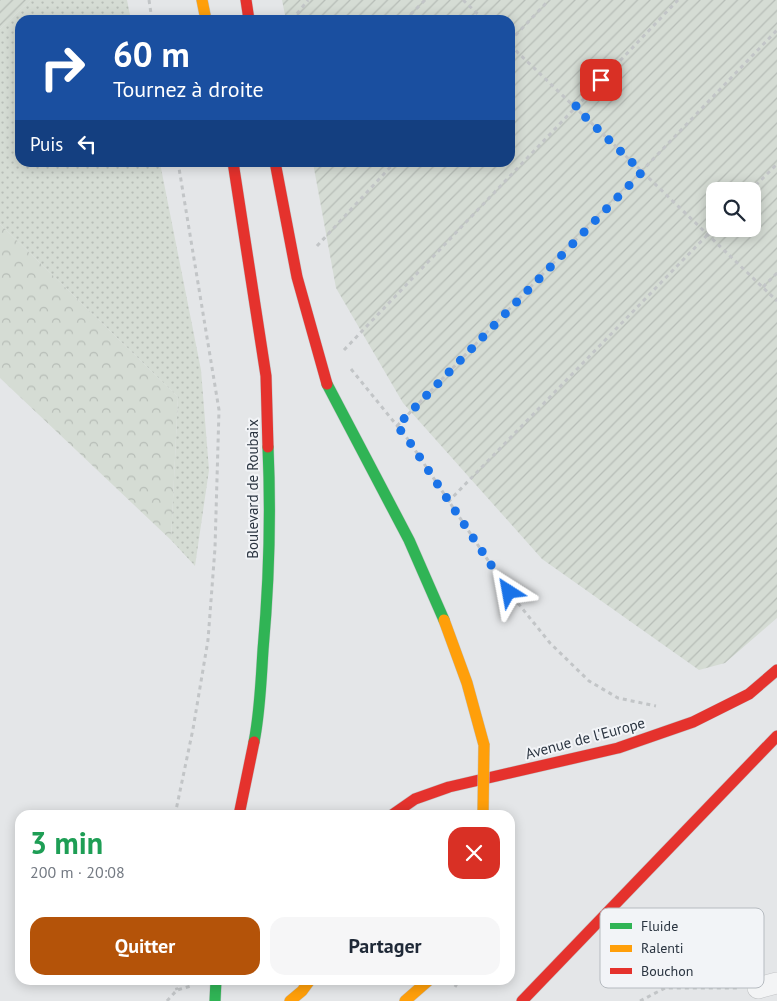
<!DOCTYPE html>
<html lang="fr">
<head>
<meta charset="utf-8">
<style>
  :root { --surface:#fff; --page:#f6f6f7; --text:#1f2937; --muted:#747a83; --accent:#b45309 }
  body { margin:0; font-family:"PT Sans",sans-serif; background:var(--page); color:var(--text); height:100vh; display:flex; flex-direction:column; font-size:19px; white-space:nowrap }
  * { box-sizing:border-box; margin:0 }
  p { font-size:16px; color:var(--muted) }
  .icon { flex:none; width:28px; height:28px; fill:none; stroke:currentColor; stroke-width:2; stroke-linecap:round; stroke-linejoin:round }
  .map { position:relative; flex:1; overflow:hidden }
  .details { position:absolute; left:15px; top:810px; width:500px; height:175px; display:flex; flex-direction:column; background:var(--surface); border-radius:15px; box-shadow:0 2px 12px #0003 }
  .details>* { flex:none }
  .guide { position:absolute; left:15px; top:15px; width:500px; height:152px; border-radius:15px; box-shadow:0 2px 12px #0003; background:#1a4fa0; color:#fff; overflow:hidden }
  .controls { position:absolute; left:706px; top:182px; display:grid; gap:10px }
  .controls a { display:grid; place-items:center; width:55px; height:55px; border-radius:10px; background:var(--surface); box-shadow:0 2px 12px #0003; font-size:25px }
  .pin { position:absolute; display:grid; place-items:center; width:42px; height:42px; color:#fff; margin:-21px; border-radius:10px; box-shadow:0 2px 8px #0006 }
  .me { position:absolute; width:55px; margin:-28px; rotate:326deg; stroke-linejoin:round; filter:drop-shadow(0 0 4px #0008) }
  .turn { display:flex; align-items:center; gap:18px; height:105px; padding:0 15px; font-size:22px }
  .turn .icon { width:65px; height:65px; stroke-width:2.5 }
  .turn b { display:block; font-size:35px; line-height:42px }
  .then { display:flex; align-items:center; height:48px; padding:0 15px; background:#0003; gap:10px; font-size:19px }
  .round { display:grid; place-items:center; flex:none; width:52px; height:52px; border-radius:15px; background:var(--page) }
  .summary { display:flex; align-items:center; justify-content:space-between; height:85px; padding:0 15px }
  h1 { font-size:30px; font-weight:600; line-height:38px; color:#1e9e55 }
  .button { display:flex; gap:10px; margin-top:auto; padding:10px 15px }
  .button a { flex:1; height:58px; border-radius:15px; background:var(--accent); color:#fff; font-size:20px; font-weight:600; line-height:58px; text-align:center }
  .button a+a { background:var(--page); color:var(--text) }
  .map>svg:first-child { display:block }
  .grass { fill:url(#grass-dots) }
  .forest { fill:url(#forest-crowns) }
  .garden { fill:url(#garden-furrows); fill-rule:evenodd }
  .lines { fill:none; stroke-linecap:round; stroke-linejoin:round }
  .street-casing { stroke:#c2c4c6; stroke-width:22 }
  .fast-casing { stroke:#c2c4c6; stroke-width:12 }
  .slow-casing { stroke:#c2c4c6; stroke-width:12 }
  .jam-casing { stroke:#c2c4c6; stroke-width:12 }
  .path { stroke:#c2c5c7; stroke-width:3; stroke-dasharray:4 4; stroke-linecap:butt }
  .street { stroke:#f3f4f5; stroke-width:21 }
  .fast { stroke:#30b455; stroke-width:11 }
  .slow { stroke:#ff9f0a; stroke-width:11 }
  .jam { stroke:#e5322d; stroke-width:11 }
  .slow-bridge-casing { stroke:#c2c4c6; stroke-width:12; stroke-linecap:butt }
  .slow-bridge { stroke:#ff9f0a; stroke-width:11 }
  .route { stroke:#1a73e8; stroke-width:9; stroke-dasharray:0 16.2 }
  .labels { text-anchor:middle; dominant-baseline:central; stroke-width:4; stroke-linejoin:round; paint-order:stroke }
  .street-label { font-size:15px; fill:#2b3541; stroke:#f2f4f7 }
  .key { fill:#f2f4f7; stroke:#b6bbc0; stroke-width:1 }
  .key-label { font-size:14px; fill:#2b3541 }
</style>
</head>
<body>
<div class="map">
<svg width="777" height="1001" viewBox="0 0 777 1001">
  <defs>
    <pattern id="grass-dots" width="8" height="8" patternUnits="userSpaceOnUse" patternTransform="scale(1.25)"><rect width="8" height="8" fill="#d5dcd4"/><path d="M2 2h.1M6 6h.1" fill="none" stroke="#b7bdb7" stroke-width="1.8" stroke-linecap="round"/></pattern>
    <pattern id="forest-crowns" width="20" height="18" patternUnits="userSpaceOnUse" patternTransform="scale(1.25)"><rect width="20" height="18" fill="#d5dcd4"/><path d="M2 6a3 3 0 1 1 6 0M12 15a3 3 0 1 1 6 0" fill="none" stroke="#b7bdb7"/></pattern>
    <pattern id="garden-furrows" width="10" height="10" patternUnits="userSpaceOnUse" patternTransform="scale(1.25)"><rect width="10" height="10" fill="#d5dcd4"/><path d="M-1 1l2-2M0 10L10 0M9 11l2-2" fill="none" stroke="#b7bdb7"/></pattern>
  </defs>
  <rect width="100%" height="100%" fill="#e4e6e8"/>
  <!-- grass -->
  <path class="grass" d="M 31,0 L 127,0 L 131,20 L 20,20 L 20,162 L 160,163 L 201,370 L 209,470 L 195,566 L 171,540 L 178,397 L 0,224 L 0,29 Z"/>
  <!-- forest -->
  <path class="forest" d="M 0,224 L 178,397 L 171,540 L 0,378 Z"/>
  <!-- garden -->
  <g class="garden">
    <path d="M 0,0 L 31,0 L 0,29 Z"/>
    <path d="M 282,0 L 777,0 L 777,618 L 725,663 L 699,670 L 542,559 L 403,403 L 336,288 L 313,163 L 510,162 L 510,20 L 286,20 ZM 715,191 L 752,191 L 752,229 L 715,229 Z"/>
  </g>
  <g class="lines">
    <defs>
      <path id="street" d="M 758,988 L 777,983"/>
      <g id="fast">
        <path d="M 327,384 L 409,540 L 444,620"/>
        <path d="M 254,742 C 260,712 261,681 263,650 C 269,583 271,514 268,447"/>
        <path d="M 215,1001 L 216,980"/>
      </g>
      <g id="slow">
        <path d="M 202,0 L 206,20"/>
        <path d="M 444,620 L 467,683 L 484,745"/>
        <path d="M 290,1001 L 302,991 L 310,980"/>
        <path d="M 405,1001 L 429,980"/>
      </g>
      <g id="jam">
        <path d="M 246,0 L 249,20"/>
        <path d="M 233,162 L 266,376 L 268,447"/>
        <path d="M 275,162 L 297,277 L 327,384"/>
        <path d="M 239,815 L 254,742"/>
        <path d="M 392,815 L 415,799 L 449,787 L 618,748 L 693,722 L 749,694 L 777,670"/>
        <path d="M 522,1001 L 777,736"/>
      </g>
    </defs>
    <!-- street casing -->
    <use href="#street" class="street-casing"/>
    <!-- fast casing -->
    <use href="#fast" class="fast-casing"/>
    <!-- slow casing -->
    <use href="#slow" class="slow-casing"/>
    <!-- jam casing -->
    <use href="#jam" class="jam-casing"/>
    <!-- path -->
    <g class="path">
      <path d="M 149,0 L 152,20"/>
      <path d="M 463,0 L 484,20"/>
      <path d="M 292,20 L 308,0"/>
      <path d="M 405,20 L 425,0"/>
      <path d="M 510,41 L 549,0"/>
      <path d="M 510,45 L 777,301"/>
      <path d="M 750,191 L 777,164"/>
      <path d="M 317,246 L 395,162"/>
      <path d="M 763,287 L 777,273"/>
      <path d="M 344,350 L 678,0"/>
      <path d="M 351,369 L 407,438 L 509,592 L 550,643 L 589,681 L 618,698 L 656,706"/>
      <path d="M 397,426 L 777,30"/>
      <path d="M 448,502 L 715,227"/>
      <path d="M 175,815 L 193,729 L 208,640 L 215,548 L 219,410 L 178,162"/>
      <path d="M 174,980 L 177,990"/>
      <path d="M 263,980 L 274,983"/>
      <path d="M 455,987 L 459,980"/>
      <path d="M 167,1001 L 177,990 L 191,986"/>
      <path d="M 640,1001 L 665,988 L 737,988"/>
    </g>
    <!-- street -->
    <use href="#street" class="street"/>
    <!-- fast -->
    <use href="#fast" class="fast"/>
    <!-- slow -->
    <use href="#slow" class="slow"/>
    <!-- jam -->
    <use href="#jam" class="jam"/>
    <defs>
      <path id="slow-bridge" d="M 483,815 L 484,745"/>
    </defs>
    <!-- slow-bridge casing -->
    <use href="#slow-bridge" class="slow-bridge-casing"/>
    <!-- slow-bridge -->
    <use href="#slow-bridge" class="slow-bridge"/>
  </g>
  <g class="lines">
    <!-- route -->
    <path class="route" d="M 509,592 L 407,438 L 397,426 L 642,172 L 575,107 L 601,80"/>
  </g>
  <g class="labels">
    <!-- street labels -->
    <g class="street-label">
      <text transform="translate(252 489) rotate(-90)">Boulevard de Roubaix</text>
      <text transform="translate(585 738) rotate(-15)">Avenue de l'Europe</text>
    </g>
  </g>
  <!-- legend -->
  <rect x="600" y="908" width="164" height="80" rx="8" class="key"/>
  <rect x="610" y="923" width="22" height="6" fill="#30b455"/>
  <rect x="610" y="945" width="22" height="7" fill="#ff9f0a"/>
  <rect x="610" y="968" width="22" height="6" fill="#e5322d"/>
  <g class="key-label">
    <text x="641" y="931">Fluide</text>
    <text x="641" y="953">Ralenti</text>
    <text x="641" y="976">Bouchon</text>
  </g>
</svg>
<div class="controls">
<a><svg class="icon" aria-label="search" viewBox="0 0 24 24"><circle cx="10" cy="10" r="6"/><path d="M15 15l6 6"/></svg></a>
</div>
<div class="pin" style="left:601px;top:80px;background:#d93025"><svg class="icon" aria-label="arrive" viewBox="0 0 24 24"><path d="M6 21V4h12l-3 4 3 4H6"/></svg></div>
<svg class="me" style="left:509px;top:592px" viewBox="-20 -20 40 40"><path d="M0-17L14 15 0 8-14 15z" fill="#1a73e8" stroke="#fff" stroke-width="4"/></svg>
<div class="guide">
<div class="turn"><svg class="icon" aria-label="right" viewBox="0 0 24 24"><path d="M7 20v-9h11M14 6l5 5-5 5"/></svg><div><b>60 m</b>Tournez à droite</div></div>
<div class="then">Puis<svg class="icon" aria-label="left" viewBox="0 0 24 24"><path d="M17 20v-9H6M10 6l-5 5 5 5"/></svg></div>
</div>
<section class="details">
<div class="summary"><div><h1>3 min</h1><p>200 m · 20:08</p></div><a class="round" style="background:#d93025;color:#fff"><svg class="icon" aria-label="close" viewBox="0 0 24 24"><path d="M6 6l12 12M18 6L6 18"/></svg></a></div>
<div class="button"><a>Quitter</a><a>Partager</a></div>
</section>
</div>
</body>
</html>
